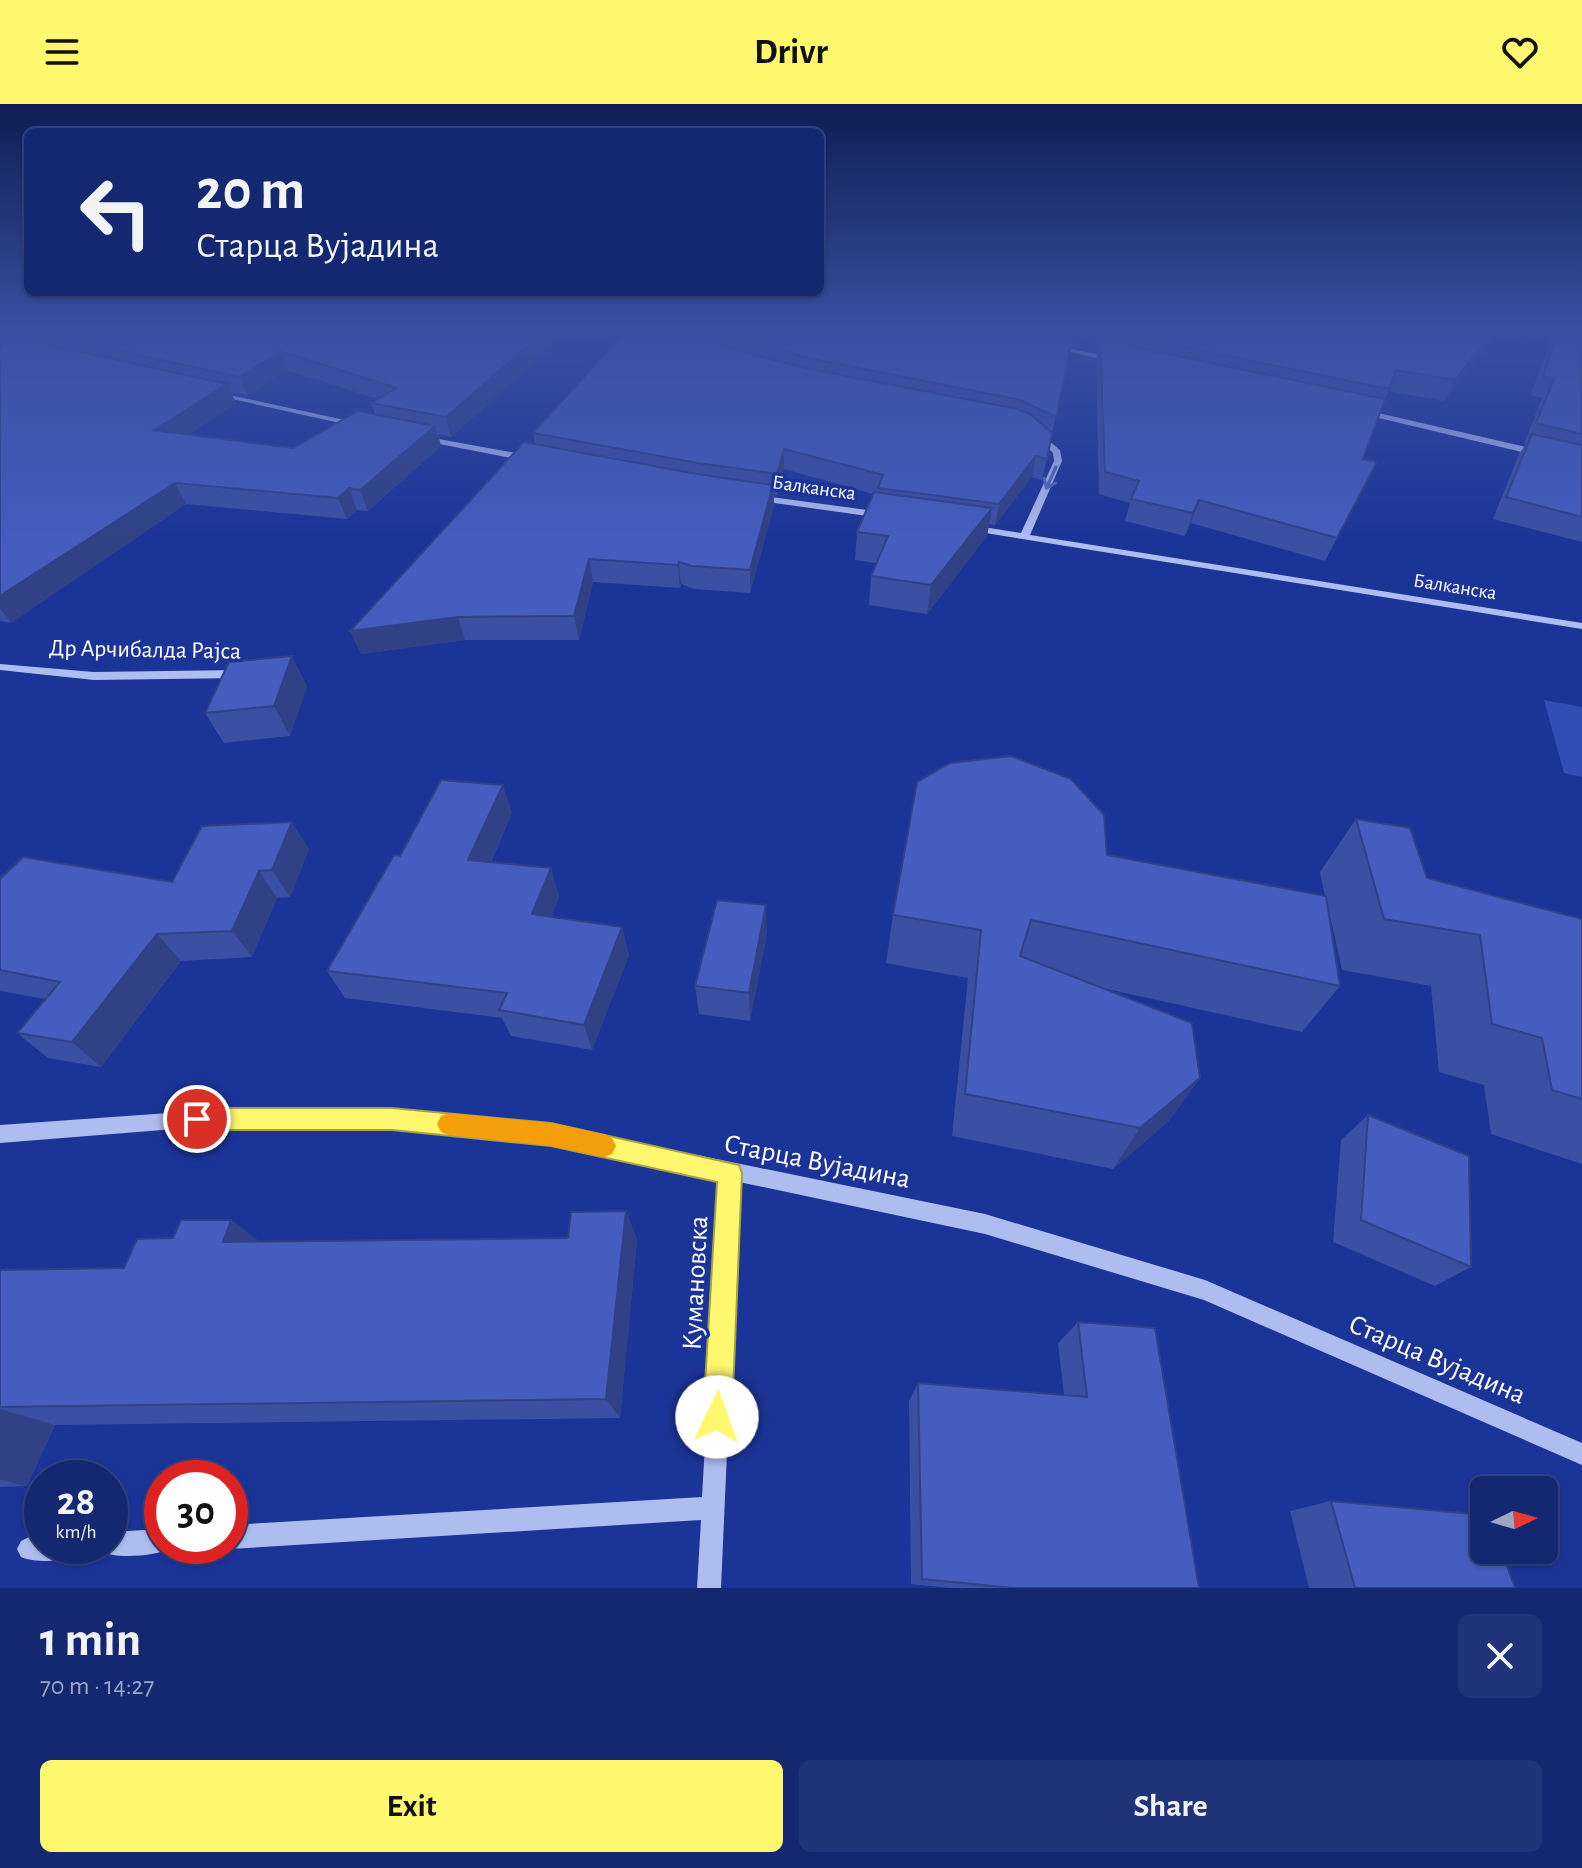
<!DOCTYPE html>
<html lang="en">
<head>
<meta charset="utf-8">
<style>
  :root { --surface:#142771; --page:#213379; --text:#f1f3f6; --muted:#9da5c3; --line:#334484; --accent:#fff76e }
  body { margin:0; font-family:"Alegreya Sans",sans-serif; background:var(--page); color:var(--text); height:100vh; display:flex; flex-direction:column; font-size:30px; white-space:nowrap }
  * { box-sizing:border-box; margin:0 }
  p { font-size:26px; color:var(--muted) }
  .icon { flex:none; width:44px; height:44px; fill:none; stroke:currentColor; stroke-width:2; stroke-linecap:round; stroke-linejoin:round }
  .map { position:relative; height:1484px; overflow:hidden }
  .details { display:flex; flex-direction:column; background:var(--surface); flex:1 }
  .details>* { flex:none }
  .guide { position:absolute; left:24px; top:24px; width:800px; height:168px; border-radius:12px; box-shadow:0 2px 6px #0004,0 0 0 2px var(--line); background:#142771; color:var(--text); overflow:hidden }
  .needle { width:52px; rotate:85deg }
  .fabs { position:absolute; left:1470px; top:1372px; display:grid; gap:16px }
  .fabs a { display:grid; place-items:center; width:88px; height:88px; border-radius:12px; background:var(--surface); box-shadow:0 2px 6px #0004,0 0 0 2px var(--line); font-size:40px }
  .speed { position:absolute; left:24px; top:1356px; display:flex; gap:16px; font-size:40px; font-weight:700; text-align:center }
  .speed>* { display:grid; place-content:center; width:104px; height:104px; border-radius:50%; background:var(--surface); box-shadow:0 2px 6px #0004,0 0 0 2px var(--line); line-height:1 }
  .speed small { font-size:20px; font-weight:400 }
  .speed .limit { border:12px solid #d22; background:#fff; color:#111 }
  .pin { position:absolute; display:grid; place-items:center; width:68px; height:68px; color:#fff; margin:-34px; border:4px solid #fff; border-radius:50%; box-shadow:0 2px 8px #0007 }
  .me { position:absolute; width:88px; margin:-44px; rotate:3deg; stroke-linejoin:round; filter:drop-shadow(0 0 6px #0008) }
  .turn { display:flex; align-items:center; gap:28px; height:168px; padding:0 40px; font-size:36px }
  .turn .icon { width:104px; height:104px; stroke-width:2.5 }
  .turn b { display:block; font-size:56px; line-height:68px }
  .round { display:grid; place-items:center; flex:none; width:84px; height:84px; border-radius:12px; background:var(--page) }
  .head { display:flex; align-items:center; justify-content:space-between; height:136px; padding:0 40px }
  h1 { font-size:48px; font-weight:700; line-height:60px }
  .primary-button { display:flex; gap:16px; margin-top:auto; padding:16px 40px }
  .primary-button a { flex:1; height:92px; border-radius:12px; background:var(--accent); color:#111; font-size:32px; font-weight:700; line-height:92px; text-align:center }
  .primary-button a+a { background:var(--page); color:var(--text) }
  header { display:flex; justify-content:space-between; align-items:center; height:104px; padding:0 40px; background:var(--accent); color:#111; font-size:36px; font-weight:700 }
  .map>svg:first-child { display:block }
  .green { fill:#324eb6 }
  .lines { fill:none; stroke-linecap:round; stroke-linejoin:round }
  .minor { fill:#aebdf0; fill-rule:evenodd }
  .wall { fill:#3a50a3; fill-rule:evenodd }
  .shaded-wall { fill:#304185 }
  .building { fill:#445dbe; stroke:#304185; stroke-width:2 }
  .oneway { stroke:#566bbb }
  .route { fill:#fff76e; stroke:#a6a148; stroke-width:2 }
  .slow { fill:#f59e0b }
  .labels { text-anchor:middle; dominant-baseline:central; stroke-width:7; stroke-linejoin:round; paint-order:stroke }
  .far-street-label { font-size:20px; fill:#fff; stroke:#1b3497 }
  .street-label { font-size:24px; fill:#fff; stroke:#1b3497 }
  .near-street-label { font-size:28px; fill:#fff; stroke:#1b3497 }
</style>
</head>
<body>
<header><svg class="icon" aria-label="menu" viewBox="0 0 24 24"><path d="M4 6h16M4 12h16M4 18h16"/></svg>Drivr<svg class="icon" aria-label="heart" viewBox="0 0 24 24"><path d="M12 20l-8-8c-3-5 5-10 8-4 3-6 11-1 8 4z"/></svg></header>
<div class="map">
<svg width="1582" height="1484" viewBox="0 0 1582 1484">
  <rect width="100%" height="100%" fill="#1b3497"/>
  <!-- green -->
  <path class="green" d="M 1544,596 L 1582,603 L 1582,673 L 1564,669 Z"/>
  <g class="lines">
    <!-- minor -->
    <g class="minor">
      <path d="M 1051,240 L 1113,254 L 1117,256 L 1113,258 L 1049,243 Z"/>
      <path d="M 211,287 L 358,319 L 362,321 L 358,323 L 214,291 L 211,291 Z"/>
      <path d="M 1361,305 L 1539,346 L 1543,349 L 1539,352 L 1358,309 L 1358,305 Z"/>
      <path d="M 1036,326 L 1060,346 L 1062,357 L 1030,431 L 1582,519 L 1582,525 L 967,426 L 967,422 L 970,421 L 1021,429 L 1054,357 L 1053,349 L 1032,328 Z"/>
      <path d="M 422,332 L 527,351 L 531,354 L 527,357 L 419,336 L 418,334 Z"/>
      <path d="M 756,391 L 882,408 L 887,411 L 882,414 L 753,396 L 751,394 Z"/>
      <path d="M 0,560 L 94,568 L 241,566 L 247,570 L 241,574 L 94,576 L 0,566 Z"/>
      <path d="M 225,1005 L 392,1007 L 551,1021 L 985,1110 L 1205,1176 L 1582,1339 L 1582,1361 L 1204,1196 L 985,1130 L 739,1078 L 721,1484 L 697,1484 L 701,1416 L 230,1445 L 223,1442 L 230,1442 L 230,1421 L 702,1393 L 720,1074 L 551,1039 L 392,1023 L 225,1021 L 0,1039 L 0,1021 Z"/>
      <path d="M 162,1425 L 162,1442 L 172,1442 L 170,1445 C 155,1452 117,1455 102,1448 L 99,1442 L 110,1442 L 110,1428 Z"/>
      <path d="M 42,1432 L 42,1442 L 94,1442 L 90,1450 C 75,1457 36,1460 21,1453 L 17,1445 L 21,1437 L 29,1433 Z"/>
    </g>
  </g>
  <!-- wall -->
  <g class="wall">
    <path d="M 0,227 L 569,227 L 451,333 L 438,330 L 441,342 L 368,407 L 357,406 L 347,415 L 186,400 L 11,519 L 0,517 ZM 287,266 L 378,295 L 371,299 L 375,310 L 293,344 L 188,331 L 236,299 L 231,288 L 248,292 Z"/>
    <path d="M 626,227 L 1074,227 L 1042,376 L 1032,373 L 995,421 L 989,420 L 987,432 L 927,510 L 869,501 L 871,472 L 876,459 L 855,456 L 857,428 L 873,390 L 784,365 L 777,391 L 774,390 L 774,402 L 750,489 L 694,485 L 681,480 L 680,484 L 593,478 L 579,536 L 465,536 L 361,550 L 350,527 L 535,340 L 533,329 Z"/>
    <path d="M 1095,227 L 1499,227 L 1444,297 L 1388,287 L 1363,355 L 1377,358 L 1325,457 L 1191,419 L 1185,432 L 1125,417 L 1130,399 L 1099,390 L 1096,255 L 1098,247 L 1095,246 Z"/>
    <path d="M 1553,227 L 1582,227 L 1582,438 L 1493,415 L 1519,350 L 1526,340 L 1524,340 L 1542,294 L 1531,291 Z"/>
    <path d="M 307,582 L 290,632 L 224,639 L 205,609 Z"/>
    <path d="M 512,709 L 491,758 L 559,792 L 551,813 L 622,823 L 629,851 L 592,946 L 511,932 L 502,914 L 345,894 L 327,867 L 400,752 Z"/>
    <path d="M 1356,715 L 1427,774 L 1582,815 L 1582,1060 L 1491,1030 L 1484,981 L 1439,968 L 1431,882 L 1342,866 L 1327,798 L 1340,882 L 1302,928 L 1098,883 L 1200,974 L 1169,1017 L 1113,1065 L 952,1032 L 968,874 L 886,859 L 893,811 L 1107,751 L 1325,792 L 1320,768 Z"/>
    <path d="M 309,745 L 290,793 L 277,794 L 252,853 L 181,857 L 101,963 L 48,954 L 17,929 L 45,895 L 0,887 L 0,775 L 172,778 Z"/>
    <path d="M 767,830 L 750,917 L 699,910 L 695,882 Z"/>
    <path d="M 1368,1011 L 1471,1163 L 1435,1182 L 1333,1138 L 1341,1036 Z"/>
    <path d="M 626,1107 L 637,1136 L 620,1314 L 55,1321 L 27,1382 L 0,1383 L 0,1166 L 124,1164 L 173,1134 L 231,1116 L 260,1138 L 568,1134 Z"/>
    <path d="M 1078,1218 L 1199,1484 L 950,1484 L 911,1480 L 909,1297 L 918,1279 L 1064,1291 L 1058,1239 Z"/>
    <path d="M 1331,1397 L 1515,1484 L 1309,1484 L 1290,1407 Z"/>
  </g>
  <!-- shaded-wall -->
  <g class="shaded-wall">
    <path d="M 545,227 L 569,227 L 451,333 L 446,313 Z"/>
    <path d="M 1494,227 L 1499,227 L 1444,297 L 1455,276 Z"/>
    <path d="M 280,247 L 287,266 L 248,292 L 239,273 Z"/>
    <path d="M 227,280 L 236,299 L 164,346 L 154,326 Z"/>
    <path d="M 435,322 L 441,342 L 368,407 L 360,386 Z"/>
    <path d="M 784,345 L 784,365 L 777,391 L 777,370 Z"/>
    <path d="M 1036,352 L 1032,373 L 995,421 L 999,400 Z"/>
    <path d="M 1377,358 L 1367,380 L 1325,457 L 1337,434 Z"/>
    <path d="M 175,379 L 186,400 L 11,519 L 0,504 L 0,492 Z"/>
    <path d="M 773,381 L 774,402 L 750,489 L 750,466 Z"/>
    <path d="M 349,384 L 357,406 L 347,415 L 338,394 Z"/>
    <path d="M 1199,396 L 1191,419 L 1185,432 L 1193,409 Z"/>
    <path d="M 992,404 L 987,432 L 927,510 L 931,481 Z"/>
    <path d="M 589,455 L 593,478 L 579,536 L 574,512 Z"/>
    <path d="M 679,458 L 681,480 L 680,484 L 678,461 Z"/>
    <path d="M 458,513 L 465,536 L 361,550 L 350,527 Z"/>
    <path d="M 292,552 L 307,582 L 290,632 L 274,602 Z"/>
    <path d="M 503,681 L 512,709 L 479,784 L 468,756 Z"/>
    <path d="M 292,718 L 309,745 L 290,793 L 272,766 Z"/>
    <path d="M 551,764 L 559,792 L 542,838 L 532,810 Z"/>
    <path d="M 259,767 L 277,794 L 252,853 L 232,827 Z"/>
    <path d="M 766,801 L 767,830 L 750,917 L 749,889 Z"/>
    <path d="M 622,823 L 629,851 L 592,946 L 584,921 Z"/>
    <path d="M 157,830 L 181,857 L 101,963 L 72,938 Z"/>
    <path d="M 1200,974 L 1169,1017 L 1113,1065 L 1140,1024 Z"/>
    <path d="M 626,1107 L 637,1136 L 620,1314 L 606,1295 Z"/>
    <path d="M 231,1116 L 269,1145 L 223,1138 Z"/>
    <path d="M 0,1305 L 55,1321 L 27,1382 L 0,1376 Z"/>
  </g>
  <!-- building -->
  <g class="building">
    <path d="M 29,227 L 545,227 L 446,313 L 371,299 L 397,284 L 280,247 L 239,273 Z"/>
    <path d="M 626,227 L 677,227 L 750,250 L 805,264 L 1017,305 L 1030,310 L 1052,329 L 1047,355 L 1036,352 L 999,400 L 878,384 L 883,371 L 784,345 L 777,370 L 698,359 L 533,329 Z"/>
    <path d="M 714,227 L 1051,227 L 1073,232 L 1056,313 L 1020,296 L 809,254 Z"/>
    <path d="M 1104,227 L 1494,227 L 1455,276 L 1396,266 L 1389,285 Z"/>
    <path d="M 1558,227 L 1582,227 L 1582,330 L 1536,319 L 1554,275 L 1543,272 Z"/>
    <path d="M 0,230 L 227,280 L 154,326 L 293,344 L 358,307 L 435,322 L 360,386 L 349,384 L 338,394 L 175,379 L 0,492 Z"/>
    <path d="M 1100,236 L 1385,295 L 1363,355 L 1377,358 L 1337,434 L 1199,396 L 1193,409 L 1131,395 L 1139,377 L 1105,368 Z"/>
    <path d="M 1532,330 L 1582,341 L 1582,413 L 1506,393 Z"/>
    <path d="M 524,338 L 697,370 L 773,381 L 750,466 L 692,462 L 679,458 L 678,461 L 589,455 L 574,512 L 458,513 L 350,527 Z"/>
    <path d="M 874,388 L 992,404 L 931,481 L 871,472 L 888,432 L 857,428 Z"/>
    <path d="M 292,552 L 274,602 L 205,609 L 229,558 Z"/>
    <path d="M 1011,652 L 1071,675 L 1104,711 L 1107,751 L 1326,792 L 1340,882 L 1031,816 L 1020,852 L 1192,919 L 1200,974 L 1140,1024 L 965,990 L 981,826 L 893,811 L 917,678 L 950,659 Z"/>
    <path d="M 441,676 L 503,681 L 468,756 L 551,764 L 532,810 L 622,823 L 584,921 L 499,906 L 507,889 L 327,867 L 394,751 L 400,752 Z"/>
    <path d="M 1356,715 L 1410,724 L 1427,774 L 1582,815 L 1582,995 L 1552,986 L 1542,934 L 1492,920 L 1480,831 L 1384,815 Z"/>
    <path d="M 292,718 L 272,766 L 259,767 L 232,827 L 157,830 L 72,938 L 17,929 L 60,878 L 0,866 L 0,775 L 23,753 L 172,778 L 202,722 Z"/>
    <path d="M 717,796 L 766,801 L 749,889 L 695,882 Z"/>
    <path d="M 1368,1011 L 1469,1052 L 1471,1163 L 1361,1116 Z"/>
    <path d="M 626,1107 L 606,1295 L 0,1303 L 0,1166 L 124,1164 L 137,1135 L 173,1134 L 181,1116 L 231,1116 L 223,1138 L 568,1134 L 571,1108 Z"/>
    <path d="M 1078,1218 L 1155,1224 L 1199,1484 L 1013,1484 L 922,1475 L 918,1279 L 1087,1293 Z"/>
    <path d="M 1331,1397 L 1484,1411 L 1484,1446 L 1501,1446 L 1515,1484 L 1355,1484 Z"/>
  </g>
  <!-- one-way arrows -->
  <defs><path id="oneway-shaft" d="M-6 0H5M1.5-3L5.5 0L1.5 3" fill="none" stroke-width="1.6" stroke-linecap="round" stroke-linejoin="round" transform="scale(2)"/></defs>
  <use class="oneway" href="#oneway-shaft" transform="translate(1051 374) rotate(114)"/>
  <!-- sky -->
  <linearGradient id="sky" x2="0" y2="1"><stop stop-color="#0f1d53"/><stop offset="0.52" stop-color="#3950a1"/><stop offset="1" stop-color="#3950a1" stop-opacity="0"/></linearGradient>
  <rect width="1582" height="435" fill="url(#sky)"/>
  <!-- route -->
  <path class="route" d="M 197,1004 L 392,1004 L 551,1019 L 739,1061 L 742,1069 L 732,1313 L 728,1323 L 717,1327 L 707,1323 L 703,1313 L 717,1078 L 551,1042 L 392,1026 L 197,1026 L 188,1023 L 185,1015 L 188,1007 Z"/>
  <!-- slow -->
  <path class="slow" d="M 449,1009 L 551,1019 L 604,1030 L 612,1034 L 616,1042 L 612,1050 L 604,1053 L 551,1042 L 449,1031 L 441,1028 L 437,1020 L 441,1012 Z"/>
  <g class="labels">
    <!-- far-street labels -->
    <g class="far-street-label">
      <text transform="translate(814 384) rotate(8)">Балканска</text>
      <text transform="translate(1455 483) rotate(9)">Балканска</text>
    </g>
    <!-- street labels -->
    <g class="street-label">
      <text transform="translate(145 546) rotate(1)">Др Арчибалда Рајса</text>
    </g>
    <!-- near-street labels -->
    <g class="near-street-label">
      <text transform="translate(817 1058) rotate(11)">Старца Вујадина</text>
      <text transform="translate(696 1179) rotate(-87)">Кумановска</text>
      <text transform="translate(1437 1256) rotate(23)">Старца Вујадина</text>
    </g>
  </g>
</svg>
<div class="fabs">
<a><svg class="needle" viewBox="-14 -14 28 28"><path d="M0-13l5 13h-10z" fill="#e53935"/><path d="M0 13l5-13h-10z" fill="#9da5c3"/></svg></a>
</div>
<div class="speed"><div>28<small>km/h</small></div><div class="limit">30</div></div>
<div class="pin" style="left:197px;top:1015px;background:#d93025"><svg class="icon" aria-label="arrive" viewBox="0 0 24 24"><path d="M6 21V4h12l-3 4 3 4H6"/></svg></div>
<svg class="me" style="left:717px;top:1313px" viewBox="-20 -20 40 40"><circle r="19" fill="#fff"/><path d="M0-13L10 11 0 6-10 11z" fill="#fff76e"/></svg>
<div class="guide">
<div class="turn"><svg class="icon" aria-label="left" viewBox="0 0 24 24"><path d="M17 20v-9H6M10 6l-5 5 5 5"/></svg><div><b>20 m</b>Старца Вујадина</div></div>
</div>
</div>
<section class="details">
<div class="head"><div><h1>1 min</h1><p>70 m · 14:27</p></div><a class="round"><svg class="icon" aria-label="close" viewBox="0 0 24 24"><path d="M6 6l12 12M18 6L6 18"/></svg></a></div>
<div class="primary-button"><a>Exit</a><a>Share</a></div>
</section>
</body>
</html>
